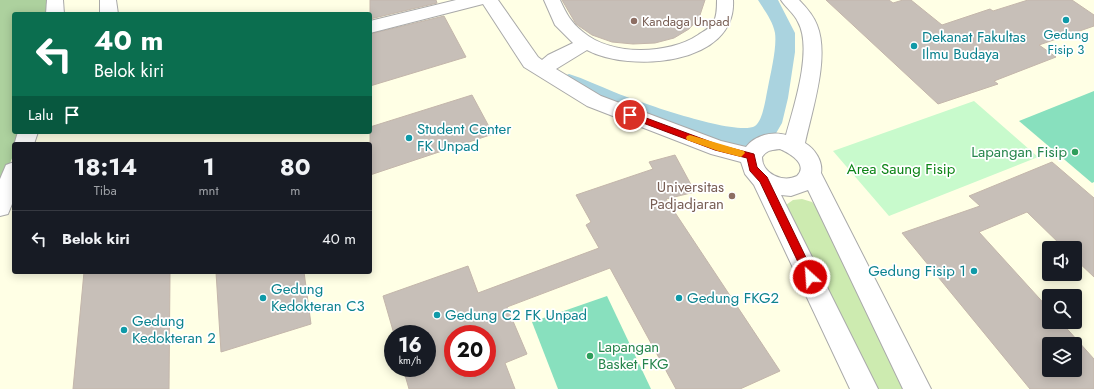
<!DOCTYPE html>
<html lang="id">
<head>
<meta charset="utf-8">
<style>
  :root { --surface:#171b24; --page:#20242c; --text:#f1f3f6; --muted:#9ea1a6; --line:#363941 }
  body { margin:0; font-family:Jost,sans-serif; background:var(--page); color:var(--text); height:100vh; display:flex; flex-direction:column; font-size:15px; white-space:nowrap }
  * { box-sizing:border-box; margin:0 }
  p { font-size:13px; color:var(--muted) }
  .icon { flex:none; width:22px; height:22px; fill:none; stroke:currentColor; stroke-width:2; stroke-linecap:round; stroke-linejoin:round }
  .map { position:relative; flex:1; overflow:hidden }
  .sheet { position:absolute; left:12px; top:142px; width:360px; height:132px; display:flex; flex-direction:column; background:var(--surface); border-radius:4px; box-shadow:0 2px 10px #0003 }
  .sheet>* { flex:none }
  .banner { position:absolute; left:12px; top:12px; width:360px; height:122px; border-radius:4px; box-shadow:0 2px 10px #0003; background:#0b6e4f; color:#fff; overflow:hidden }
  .controls { position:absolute; left:1042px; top:241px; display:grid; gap:8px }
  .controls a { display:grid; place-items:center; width:40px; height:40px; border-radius:4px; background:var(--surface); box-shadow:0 2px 10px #0003; font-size:20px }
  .speed { position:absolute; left:384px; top:325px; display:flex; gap:8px; font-size:20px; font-weight:700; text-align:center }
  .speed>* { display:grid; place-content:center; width:52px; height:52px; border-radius:50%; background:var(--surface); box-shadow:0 2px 10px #0003; line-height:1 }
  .speed small { font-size:10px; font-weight:400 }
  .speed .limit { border:6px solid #d22; background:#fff; color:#111 }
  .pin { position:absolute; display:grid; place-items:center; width:34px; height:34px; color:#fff; margin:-17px; border:2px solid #fff; border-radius:50%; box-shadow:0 1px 4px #0007 }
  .me { position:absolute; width:44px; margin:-22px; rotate:334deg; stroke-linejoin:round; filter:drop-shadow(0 0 3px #0008) }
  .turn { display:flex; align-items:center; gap:14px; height:84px; padding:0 16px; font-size:18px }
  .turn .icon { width:52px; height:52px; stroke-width:2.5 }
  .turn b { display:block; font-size:28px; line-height:34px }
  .then { display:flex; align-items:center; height:38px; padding:0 16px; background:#0003; gap:8px; font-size:15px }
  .eta { display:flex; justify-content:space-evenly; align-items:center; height:68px; text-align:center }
  .eta b { font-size:24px; font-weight:700; line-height:28px }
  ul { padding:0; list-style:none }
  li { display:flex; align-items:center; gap:12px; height:56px; padding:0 16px; border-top:1px solid var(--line) }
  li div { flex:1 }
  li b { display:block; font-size:15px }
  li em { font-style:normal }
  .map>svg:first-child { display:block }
  .education { fill:#ffffe5; fill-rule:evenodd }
  .grass { fill:#cdebb0 }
  .forest { fill:#add19e }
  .park { fill:#c8facc }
  .pitch { fill:#88e0be }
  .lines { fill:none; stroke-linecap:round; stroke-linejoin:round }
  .canal { fill:#aad3df; fill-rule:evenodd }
  .building { fill:#c7bfb8; stroke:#c4b6ab; fill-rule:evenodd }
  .minor-casing { stroke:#a9a9a9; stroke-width:2 }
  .minor { fill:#fff; fill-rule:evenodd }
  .route { fill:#d40000; stroke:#8a0000 }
  .slow { fill:#f59e0b }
  .culture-dot { fill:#0f9aa8; stroke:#fff; stroke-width:1.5 }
  .education-dot { fill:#8d6e63; stroke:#fff; stroke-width:1.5 }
  .leisure-dot { fill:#2e9e5b; stroke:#fff; stroke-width:1.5 }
  .labels { text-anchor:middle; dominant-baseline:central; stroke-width:3.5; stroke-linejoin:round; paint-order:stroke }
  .far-education-label { font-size:13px; fill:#785e54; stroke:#fff; text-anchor:start }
  .far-culture-label { font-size:13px; fill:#0d838f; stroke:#fff }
  .culture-label { font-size:15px; fill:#0d838f; stroke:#fff; text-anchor:start }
  .leisure-label { font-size:15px; fill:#27864d; stroke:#fff; text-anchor:end }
  .park-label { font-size:15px; fill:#0c8416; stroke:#fff }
  .education-label { font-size:15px; fill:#785e54; stroke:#fff; text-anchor:end }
</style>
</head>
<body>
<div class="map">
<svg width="1094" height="389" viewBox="0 0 1094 389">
  <rect width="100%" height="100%" fill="#f2efe9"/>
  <!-- education -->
  <path class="education" d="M 0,0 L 1094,0 L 1094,389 L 0,389 ZM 14,14 L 370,14 L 370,132 L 14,132 ZM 14,144 L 370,144 L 370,272 L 14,272 ZM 1049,248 L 1075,248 L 1075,274 L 1049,274 ZM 1049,296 L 1075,296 L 1075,322 L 1049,322 ZM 393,334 L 427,334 L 427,368 L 393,368 ZM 453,334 L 487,334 L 487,368 L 453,368 ZM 1049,344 L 1075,344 L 1075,370 L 1049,370 Z"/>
  <!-- grass -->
  <path class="grass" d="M 802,199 L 812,202 L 816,206 L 907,389 L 869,389 L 786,209 L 786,205 L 793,200 Z"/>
  <!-- forest -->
  <path class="forest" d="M 0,0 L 51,0 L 51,14 L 14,14 L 14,132 L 21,132 L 17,144 L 14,144 L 14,153 L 0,190 Z"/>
  <!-- park -->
  <path class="park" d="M 974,101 L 1038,157 L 889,216 L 833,151 Z"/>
  <!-- pitch -->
  <g class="pitch">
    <path d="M 1094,91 L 1094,182 L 1092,183 L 1019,121 Z"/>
    <path d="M 607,296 L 651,389 L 558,389 L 532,322 Z"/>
  </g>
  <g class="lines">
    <!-- canal -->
    <path class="canal" d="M 758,0 L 778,0 L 795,33 L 795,52 L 788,98 L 782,123 L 775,135 L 766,141 L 746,146 L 723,144 L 618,111 L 561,87 L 558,82 L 561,77 L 569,74 C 585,79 599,86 614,92 C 636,101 737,137 755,126 C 763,121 766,96 768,87 C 771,72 777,47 775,33 C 773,21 764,10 758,0 Z"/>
  </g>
  <!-- building -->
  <g class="building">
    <path d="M 370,0 L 436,0 L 437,3 L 370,19 Z"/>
    <path d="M 562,0 L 705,0 L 699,18 L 689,29 L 674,38 L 655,43 L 633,44 L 612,42 L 592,35 L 576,24 Z"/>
    <path d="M 826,0 L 889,0 L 893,3 L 903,0 L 911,0 L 942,25 L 990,9 L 993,11 L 1028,0 L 1072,0 L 1094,15 L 1094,26 L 1039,45 L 1056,57 L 994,81 L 998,84 L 938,104 Z"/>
    <path d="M 444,16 L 466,57 L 370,86 L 370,34 Z"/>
    <path d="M 472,95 L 493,134 L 370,175 L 370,127 Z"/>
    <path d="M 675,155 L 695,192 L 666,199 L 780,371 L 740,389 L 676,389 L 610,268 L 507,307 L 527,354 L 505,363 L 515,389 L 409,389 L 403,368 L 427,368 L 427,334 L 394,334 L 383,296 L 468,266 L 478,293 L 599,248 L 586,225 L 591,222 L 576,195 L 653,169 L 649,162 ZM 453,334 L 487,334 L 487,368 L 453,368 Z"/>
    <path d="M 1052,162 L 1094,198 L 1094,277 L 1075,259 L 1075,248 L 1064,248 L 1027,212 L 979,232 L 1049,309 L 1049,322 L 1061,322 L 1094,359 L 1094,389 L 1030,389 L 902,233 L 980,206 L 969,196 ZM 1049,344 L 1075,344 L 1075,370 L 1049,370 Z"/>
    <path d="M 84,272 L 170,272 L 169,389 L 73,389 Z"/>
    <path d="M 216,272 L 304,272 L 311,324 L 221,352 Z"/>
  </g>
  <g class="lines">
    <defs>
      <g id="minor">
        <path d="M 47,0 L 63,0 L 64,14 L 46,14 Z"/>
        <path d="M 100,0 L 116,0 L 118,14 L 100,14 Z"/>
        <path d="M 456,0 L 498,0 L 538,57 L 542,60 L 548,55 L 573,43 L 555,25 L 544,0 L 560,0 C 566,13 571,23 583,32 C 611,56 668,55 698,35 C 704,31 711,28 714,21 C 717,15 717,7 717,0 L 733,0 C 737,65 630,73 587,50 L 556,69 L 601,96 L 721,141 L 746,147 C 755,135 773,131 786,135 C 794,106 813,49 798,22 C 794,13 786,8 781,0 L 799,0 C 806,7 813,15 817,25 C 830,57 812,110 805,143 C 815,149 823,161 821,173 L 931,389 L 903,389 L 808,190 L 791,196 L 781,195 L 878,389 L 850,389 L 754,185 L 745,174 L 741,162 L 711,154 L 587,106 L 524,67 L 483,4 L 370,33 L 370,21 ZM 780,149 C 789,153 809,164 797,176 C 783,183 762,174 762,157 C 767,150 771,150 780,149 Z"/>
        <path d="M 18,132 L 38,132 L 34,144 L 14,145 Z"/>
        <path d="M 14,162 L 14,199 L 8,214 L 0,216 L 0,179 L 6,165 Z"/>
      </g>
    </defs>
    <!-- minor casing -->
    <use href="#minor" class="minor-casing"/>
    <!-- minor -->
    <use href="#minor" class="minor"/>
  </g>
  <!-- route -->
  <path class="route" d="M 630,112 L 719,145 L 754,154 L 757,167 L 767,177 L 814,274 L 815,277 L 814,281 L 810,282 L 807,281 L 760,182 L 750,171 L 747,158 L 715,150 L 627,117 L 625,115 L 627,113 Z"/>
  <!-- slow -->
  <path class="slow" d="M 690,135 L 744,151 L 745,153 L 741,157 L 718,151 L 687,140 L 686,138 L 687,136 Z"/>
  <!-- markers -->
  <g class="culture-dot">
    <circle cx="1066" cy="20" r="4"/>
    <circle cx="914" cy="46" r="4"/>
    <circle cx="409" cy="138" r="4"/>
    <circle cx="974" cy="271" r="4"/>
    <circle cx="263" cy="298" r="4"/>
    <circle cx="679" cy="298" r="4"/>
    <circle cx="437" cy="315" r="4"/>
    <circle cx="124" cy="330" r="4"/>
  </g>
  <g class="education-dot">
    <circle cx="634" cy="21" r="4"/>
    <circle cx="732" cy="196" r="4"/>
  </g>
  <g class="leisure-dot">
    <circle cx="1075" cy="152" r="4"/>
    <circle cx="590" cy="356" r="4"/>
  </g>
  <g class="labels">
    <!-- far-education labels -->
    <g class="far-education-label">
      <text x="642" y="21">Kandaga Unpad</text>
    </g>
    <!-- far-culture labels -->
    <g class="far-culture-label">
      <text x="1066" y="34">Gedung<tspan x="1066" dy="15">Fisip 3</tspan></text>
    </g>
    <!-- culture labels -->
    <g class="culture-label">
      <text x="922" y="37">Dekanat Fakultas<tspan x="922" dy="17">Ilmu Budaya</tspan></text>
      <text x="417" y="129">Student Center<tspan x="417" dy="17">FK Unpad</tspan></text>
      <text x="966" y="271" text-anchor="end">Gedung Fisip 1</text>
      <text x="271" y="289">Gedung<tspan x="271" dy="17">Kedokteran C3</tspan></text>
      <text x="687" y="298">Gedung FKG2</text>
      <text x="445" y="315">Gedung C2 FK Unpad</text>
      <text x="132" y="321">Gedung<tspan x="132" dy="17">Kedokteran 2</tspan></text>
    </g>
    <!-- leisure labels -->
    <g class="leisure-label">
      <text x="1067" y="152">Lapangan Fisip</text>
      <text x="598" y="347" text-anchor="start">Lapangan<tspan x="598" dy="17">Basket FKG</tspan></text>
    </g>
    <!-- park labels -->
    <g class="park-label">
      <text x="901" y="169">Area Saung Fisip</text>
    </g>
    <!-- education labels -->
    <g class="education-label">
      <text x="724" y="187">Universitas<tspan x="724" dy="17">Padjadjaran</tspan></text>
    </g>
  </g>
</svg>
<div class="controls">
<a><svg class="icon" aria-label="sound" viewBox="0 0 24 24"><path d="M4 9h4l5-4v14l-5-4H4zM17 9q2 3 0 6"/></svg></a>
<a><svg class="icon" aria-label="search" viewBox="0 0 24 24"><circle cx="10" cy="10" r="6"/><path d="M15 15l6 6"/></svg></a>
<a><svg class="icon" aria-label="layers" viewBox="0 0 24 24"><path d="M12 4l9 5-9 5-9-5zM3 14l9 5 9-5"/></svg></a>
</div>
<div class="speed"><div>16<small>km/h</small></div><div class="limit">20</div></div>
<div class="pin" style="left:630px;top:115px;background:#d93025"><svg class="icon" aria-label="arrive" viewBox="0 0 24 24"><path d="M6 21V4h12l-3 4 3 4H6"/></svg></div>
<svg class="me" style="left:810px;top:277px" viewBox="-20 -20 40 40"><circle r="17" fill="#d40000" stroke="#fff" stroke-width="3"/><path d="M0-11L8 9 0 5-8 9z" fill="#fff"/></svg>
<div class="banner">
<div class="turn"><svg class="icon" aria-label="left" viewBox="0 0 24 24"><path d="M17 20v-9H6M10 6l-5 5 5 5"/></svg><div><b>40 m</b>Belok kiri</div></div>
<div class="then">Lalu<svg class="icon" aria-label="arrive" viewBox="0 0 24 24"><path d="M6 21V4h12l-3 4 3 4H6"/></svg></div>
</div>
<section class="sheet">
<div class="eta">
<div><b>18:14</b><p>Tiba</p></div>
<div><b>1</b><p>mnt</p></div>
<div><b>80</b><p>m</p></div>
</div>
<ul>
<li><svg class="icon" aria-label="left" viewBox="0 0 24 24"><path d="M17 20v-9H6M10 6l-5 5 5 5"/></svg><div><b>Belok kiri</b></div><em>40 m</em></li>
</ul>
</section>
</div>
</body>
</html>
